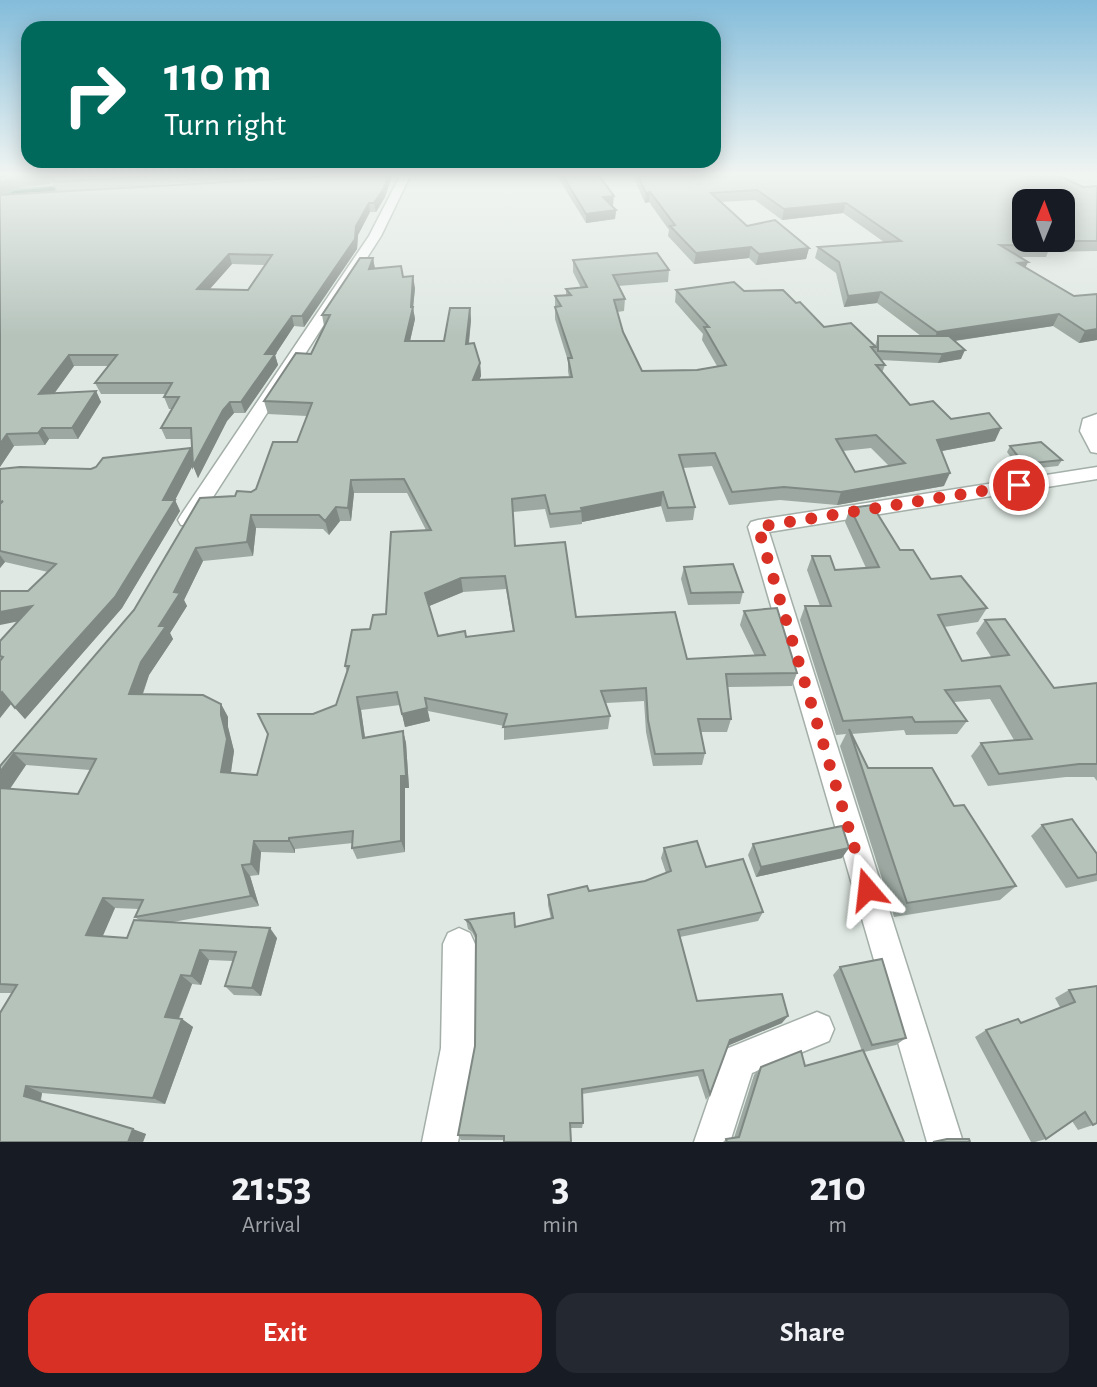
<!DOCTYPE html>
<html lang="en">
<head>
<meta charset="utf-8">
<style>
  :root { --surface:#171b24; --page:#242831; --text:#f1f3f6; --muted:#9ea1a6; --accent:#d93025 }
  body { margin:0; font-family:"Alegreya Sans",sans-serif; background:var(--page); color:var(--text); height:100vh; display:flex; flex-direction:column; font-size:26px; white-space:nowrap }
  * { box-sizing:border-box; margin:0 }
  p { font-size:23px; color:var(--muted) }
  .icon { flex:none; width:38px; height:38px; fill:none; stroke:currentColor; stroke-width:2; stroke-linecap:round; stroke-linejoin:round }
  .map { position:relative; height:1142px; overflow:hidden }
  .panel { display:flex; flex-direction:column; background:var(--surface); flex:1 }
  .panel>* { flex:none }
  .guide { position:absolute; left:21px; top:21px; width:700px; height:147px; border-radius:21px; box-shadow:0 4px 18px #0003; background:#00695c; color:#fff; overflow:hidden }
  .needle { width:46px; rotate:1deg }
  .fabs { position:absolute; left:1012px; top:189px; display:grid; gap:14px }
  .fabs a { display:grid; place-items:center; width:63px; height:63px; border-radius:14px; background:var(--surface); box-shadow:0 4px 18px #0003; font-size:35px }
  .pin { position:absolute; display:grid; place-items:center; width:60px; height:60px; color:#fff; margin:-30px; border:4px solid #fff; border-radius:50%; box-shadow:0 2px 7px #0007 }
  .me { position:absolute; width:77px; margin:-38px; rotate:343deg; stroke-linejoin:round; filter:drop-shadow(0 0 5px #0008) }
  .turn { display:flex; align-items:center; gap:24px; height:147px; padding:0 28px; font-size:32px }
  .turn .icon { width:91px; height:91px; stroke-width:2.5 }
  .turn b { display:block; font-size:49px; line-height:60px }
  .eta { display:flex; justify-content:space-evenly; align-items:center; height:119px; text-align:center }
  .eta b { font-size:42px; font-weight:700; line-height:49px }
  .cta { display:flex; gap:14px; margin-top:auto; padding:14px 28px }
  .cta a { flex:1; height:80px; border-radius:21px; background:var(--accent); color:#fff; font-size:28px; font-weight:700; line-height:80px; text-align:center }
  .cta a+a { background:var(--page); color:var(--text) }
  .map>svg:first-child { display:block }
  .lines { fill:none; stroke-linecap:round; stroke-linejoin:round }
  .minor-casing { stroke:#a3afa8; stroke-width:3 }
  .major-casing { stroke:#bdc3c0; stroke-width:3 }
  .highway-casing { stroke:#bdc3c0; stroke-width:3 }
  .minor { fill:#fff; fill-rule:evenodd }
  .major { fill:#699982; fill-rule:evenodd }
  .highway { fill:#325f4c; fill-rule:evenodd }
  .wall { fill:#9ca8a1; fill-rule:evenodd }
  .shaded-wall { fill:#7f8883 }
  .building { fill:#b5c3bb; stroke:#7f8883; stroke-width:2; fill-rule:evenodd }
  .route { stroke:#d93025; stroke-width:12; stroke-dasharray:0 21.6 }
</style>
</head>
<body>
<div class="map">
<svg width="1097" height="1142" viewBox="0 0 1097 1142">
  <rect width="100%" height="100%" fill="#dfe8e2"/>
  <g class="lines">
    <defs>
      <g id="minor">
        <path d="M 400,176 L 410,176 L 381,236 L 195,525 L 181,525 L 178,520 L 181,515 L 369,236 Z"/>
        <path d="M 1097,414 L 1097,453 L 1091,452 L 1080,431 L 1083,419 Z"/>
        <path d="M 1097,467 L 1097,479 L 769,532 L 963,1142 L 927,1142 L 748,527 L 751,522 L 758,520 Z"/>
        <path d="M 459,928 L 470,933 L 475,944 L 475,1048 L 458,1142 L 422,1142 L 441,1048 L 443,944 L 448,933 Z"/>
        <path d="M 817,1012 L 829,1017 L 834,1029 L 829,1041 L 752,1073 L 730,1142 L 694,1142 L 726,1049 Z"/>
      </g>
      <g id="major">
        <path d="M 271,176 L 319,176 L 314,179 L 228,185 L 223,182 L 228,179 Z"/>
        <path d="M 85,184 L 89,185 L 89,189 L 0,195 L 0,189 Z"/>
      </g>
      <path id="highway" d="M 51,187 L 55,188 L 55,192 L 14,197 L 9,194 L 14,191 Z"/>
    </defs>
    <!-- minor casing -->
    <use href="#minor" class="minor-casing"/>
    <!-- major casing -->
    <use href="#major" class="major-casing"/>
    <!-- highway casing -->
    <use href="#highway" class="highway-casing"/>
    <!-- minor -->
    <use href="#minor" class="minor"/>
    <!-- major -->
    <use href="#major" class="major"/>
    <!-- highway -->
    <use href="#highway" class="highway"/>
  </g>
  <!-- wall -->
  <g class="wall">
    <path d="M 0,176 L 294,176 L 58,191 L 55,186 L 51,184 L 14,188 L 0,194 Z"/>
    <path d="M 329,176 L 392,176 L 385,197 L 376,212 L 370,212 L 358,235 L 357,249 L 304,327 L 294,326 L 275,355 L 278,365 L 245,413 L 234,413 L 227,421 L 198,478 L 193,465 L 175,500 L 180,511 L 122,608 L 25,719 L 11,703 L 0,718 L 0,641 L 18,621 L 28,591 L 48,572 L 5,562 L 0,568 L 0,469 L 91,469 L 193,450 L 192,439 L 166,439 L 161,428 L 173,409 L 169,409 L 164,397 L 166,394 L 101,394 L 95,383 L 108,366 L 74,366 L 54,394 L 96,391 L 101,402 L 78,439 L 49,439 L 45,445 L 14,446 L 0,467 L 0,195 ZM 232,264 L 266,265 L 248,290 L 209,290 Z"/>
    <path d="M 557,176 L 599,176 L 613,205 L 611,205 L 616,210 L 615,219 L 586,223 Z"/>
    <path d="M 633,176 L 1059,176 L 1083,187 L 1097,186 L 1097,251 L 1048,252 L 1046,257 L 1019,257 L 1028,262 L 1025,267 L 1074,296 L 1097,294 L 1097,340 L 1079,343 L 1053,326 L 955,341 L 961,359 L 938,363 L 881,360 L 885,365 L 882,373 L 910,405 L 951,419 L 995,441 L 942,451 L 944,486 L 837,505 L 780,500 L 729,505 L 712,466 L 683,468 L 695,507 L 693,520 L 666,522 L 661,506 L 582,522 L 582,524 L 550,528 L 545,509 L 513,512 L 515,546 L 576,617 L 687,659 L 755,656 L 740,625 L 744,611 L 797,673 L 792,686 L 728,687 L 731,719 L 727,732 L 701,732 L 705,753 L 702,765 L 653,766 L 646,732 L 644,701 L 606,703 L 610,716 L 608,729 L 504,740 L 504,726 L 428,711 L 430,721 L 405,727 L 400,705 L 361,710 L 365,738 L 403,731 L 406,743 L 409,788 L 405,788 L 405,852 L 357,859 L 352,848 L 353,843 L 295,849 L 295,853 L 261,852 L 259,875 L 250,876 L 259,906 L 173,922 L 277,938 L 261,996 L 234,995 L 225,986 L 233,961 L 209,960 L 201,985 L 192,984 L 179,1019 L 182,1019 L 193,1027 L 165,1104 L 42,1093 L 41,1101 L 146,1134 L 143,1142 L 0,1142 L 12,993 L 0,993 L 0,766 L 235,496 L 251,492 L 256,489 L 297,442 L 307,416 L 268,414 L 264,401 L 311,354 L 324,326 L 322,315 L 373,258 L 375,269 L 403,277 L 415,288 L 413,308 L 415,319 L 410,341 L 444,341 L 470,308 L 471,320 L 469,344 L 480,363 L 481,376 L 479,380 L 569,377 L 568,371 L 568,361 L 555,319 L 555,296 L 566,295 L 566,289 L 581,288 L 573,272 L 573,260 L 669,270 L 668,282 L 618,286 L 625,299 L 624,311 L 617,312 L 623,332 L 642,371 L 697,370 L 717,366 L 702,340 L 703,334 L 675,302 L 676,290 L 744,291 L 824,327 L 875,346 L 878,336 L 921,336 L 877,303 L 844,307 L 836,273 L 815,258 L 818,247 L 884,242 L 843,213 L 782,220 L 755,200 L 721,202 L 747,226 L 809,248 L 806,259 L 756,265 L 749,258 L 694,264 L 668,236 L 669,230 L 649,202 L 645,203 ZM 871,448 L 889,466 L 855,472 L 843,451 ZM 354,493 L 407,493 L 426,530 L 386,614 L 370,629 L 345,666 L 347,672 L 336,705 L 313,714 L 257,775 L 231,773 L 234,751 L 228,727 L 228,717 L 221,704 L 143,694 L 149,675 L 173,639 L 170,633 L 187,606 L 184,600 L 203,561 L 253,556 L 256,528 L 323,529 L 329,535 L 340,521 L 351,521 ZM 506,589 L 513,631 L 466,637 L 438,636 L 429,606 L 463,592 ZM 26,765 L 90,770 L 78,794 L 10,789 ZM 115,908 L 139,909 L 135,917 L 139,920 L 127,938 L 102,936 Z"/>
    <path d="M 1010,446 L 1062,460 L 1058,466 L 1020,470 L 1007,452 Z"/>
    <path d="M 850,508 L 900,550 L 931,579 L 987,608 L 978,622 L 944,627 L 962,661 L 992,658 L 976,633 L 985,620 L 1054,688 L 1097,683 L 1097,781 L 1094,777 L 1066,777 L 988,786 L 971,756 L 981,743 L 1014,740 L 990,699 L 954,702 L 967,721 L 957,734 L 906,735 L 904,730 L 851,734 L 868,768 L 954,806 L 1016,886 L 1000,900 L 894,917 L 840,746 L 846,734 L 836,735 L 800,620 L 805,606 L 820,606 L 807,570 L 812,556 L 835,570 L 866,568 L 845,522 Z"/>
    <path d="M 684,567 L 743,592 L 740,604 L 688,605 L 681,579 Z"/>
    <path d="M 1042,825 L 1097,854 L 1097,881 L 1066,888 L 1031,836 Z"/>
    <path d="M 753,844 L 842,858 L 756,877 L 748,855 Z"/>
    <path d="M 664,848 L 706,867 L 763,912 L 758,921 L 680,937 L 697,1001 L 782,1023 L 728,1045 L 710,1094 L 706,1100 L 698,1076 L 582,1094 L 583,1123 L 582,1128 L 570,1128 L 504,1140 L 461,1140 L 458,1135 L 475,1046 L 476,940 L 472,932 L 468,929 L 466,920 L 515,927 L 551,919 L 548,905 L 548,895 L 589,891 L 645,881 L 666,873 L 661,858 Z"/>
    <path d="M 840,967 L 906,1038 L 896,1045 L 864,1052 L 904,1142 L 723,1142 L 726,1139 L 734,1138 L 754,1075 L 761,1067 L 805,1066 L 862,1051 L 833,975 Z"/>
    <path d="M 1097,986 L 1093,1125 L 1078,1130 L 1072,1121 L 1046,1139 L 1035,1142 L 1031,1142 L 975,1037 L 986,1030 L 1021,1023 L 1060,1007 L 1055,998 L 1069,990 Z"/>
  </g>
  <!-- shaded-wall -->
  <g class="shaded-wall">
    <path d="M 47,176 L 51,184 L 14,188 L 0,194 L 0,183 L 9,179 Z"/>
    <path d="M 388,176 L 392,176 L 385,197 L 376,212 L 374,203 Z"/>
    <path d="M 650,192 L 649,202 L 645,203 L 646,193 Z"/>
    <path d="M 614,196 L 613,205 L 603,206 L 603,197 Z"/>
    <path d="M 369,203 L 370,212 L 358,235 L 357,249 L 304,327 L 302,316 Z"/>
    <path d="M 846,203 L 843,213 L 782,220 L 784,209 Z"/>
    <path d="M 616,210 L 615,219 L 586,223 L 586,214 Z"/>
    <path d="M 751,247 L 749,258 L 694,264 L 696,253 Z"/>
    <path d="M 809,248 L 806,259 L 756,265 L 759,254 Z"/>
    <path d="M 229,254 L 232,264 L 200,300 L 197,289 Z"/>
    <path d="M 373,258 L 375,269 L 369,269 Z"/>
    <path d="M 1028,262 L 1023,273 L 1018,263 Z"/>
    <path d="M 413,276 L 415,288 L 413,308 L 415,319 L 407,354 L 405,341 L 411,307 Z"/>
    <path d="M 881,292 L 877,303 L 844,307 L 848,296 Z"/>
    <path d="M 470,308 L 471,320 L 467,357 L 466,344 Z"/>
    <path d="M 1059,314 L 1053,326 L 932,344 L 937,332 Z"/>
    <path d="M 292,316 L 294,326 L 275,355 L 278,365 L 245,413 L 241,402 L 265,354 Z"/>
    <path d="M 1097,329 L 1097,340 L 1079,343 L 1085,331 Z"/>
    <path d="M 965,350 L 961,359 L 938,363 L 942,354 Z"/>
    <path d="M 69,355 L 74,366 L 45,406 L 39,394 Z"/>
    <path d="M 480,363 L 481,376 L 474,393 L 473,380 Z"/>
    <path d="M 96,391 L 101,402 L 78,439 L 72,428 Z"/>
    <path d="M 230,402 L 234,413 L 227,421 L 198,478 L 193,466 L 223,410 Z"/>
    <path d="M 42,428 L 49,439 L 45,445 L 38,433 Z"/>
    <path d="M 1001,428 L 995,441 L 931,453 L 937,440 Z"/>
    <path d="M 7,434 L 14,446 L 0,467 L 0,444 Z"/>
    <path d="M 191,448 L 196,459 L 174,502 L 175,500 L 180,511 L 122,608 L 25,719 L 15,708 L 163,500 Z"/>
    <path d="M 950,473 L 944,486 L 837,505 L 841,492 Z"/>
    <path d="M 351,480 L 354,493 L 351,521 L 348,508 Z"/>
    <path d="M 663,492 L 661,506 L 582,522 L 581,508 Z"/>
    <path d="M 336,507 L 340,521 L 329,535 L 325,521 Z"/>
    <path d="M 251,515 L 256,528 L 253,556 L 247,542 Z"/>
    <path d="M 196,548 L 203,561 L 184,600 L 187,606 L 170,633 L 173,639 L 149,675 L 138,707 L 129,694 L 141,662 Z"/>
    <path d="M 0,555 L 5,562 L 0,568 Z"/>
    <path d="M 461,578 L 463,592 L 427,607 L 425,593 Z"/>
    <path d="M 32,606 L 40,617 L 0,625 L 0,612 Z"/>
    <path d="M 2,692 L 12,703 L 0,718 L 0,694 Z"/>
    <path d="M 357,697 L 361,710 L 367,751 L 363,738 Z"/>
    <path d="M 221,704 L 228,717 L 228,727 L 234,751 L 229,784 L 221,772 Z"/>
    <path d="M 427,708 L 430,721 L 405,727 L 402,714 Z"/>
    <path d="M 403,731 L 406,743 L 409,788 L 405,788 L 405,852 L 401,841 Z"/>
    <path d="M 14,753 L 26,765 L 2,800 L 0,798 L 0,772 Z"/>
    <path d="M 289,838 L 295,849 L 295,853 L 289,841 Z"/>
    <path d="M 254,841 L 261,852 L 259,875 L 251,864 Z"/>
    <path d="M 849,848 L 842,858 L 756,877 L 761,867 Z"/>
    <path d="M 242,865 L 250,876 L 259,906 L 251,896 Z"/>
    <path d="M 103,898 L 115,908 L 99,945 L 86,935 Z"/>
    <path d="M 270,928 L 277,938 L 261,996 L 252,988 Z"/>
    <path d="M 200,950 L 209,960 L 201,985 L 191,976 Z"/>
    <path d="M 181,975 L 192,984 L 176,1025 L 165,1017 Z"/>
    <path d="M 788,1016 L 782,1023 L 725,1047 L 730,1040 Z"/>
    <path d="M 182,1019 L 193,1027 L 165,1104 L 153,1098 Z"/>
    <path d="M 26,1086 L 42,1093 L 40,1102 L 24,1096 Z"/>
    <path d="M 133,1129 L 146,1134 L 143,1142 L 128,1142 Z"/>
  </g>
  <!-- building -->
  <g class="building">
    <path d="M 0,176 L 44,176 L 9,179 L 0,183 Z"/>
    <path d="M 48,176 L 150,176 L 54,182 L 53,178 Z"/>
    <path d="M 329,176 L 388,176 L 384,188 L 374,203 L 369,203 L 356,226 L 355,239 L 302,316 L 292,316 L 265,354 L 275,354 L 241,402 L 230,402 L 223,410 L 193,466 L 191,428 L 161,428 L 179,397 L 164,397 L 172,383 L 95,383 L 117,355 L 69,355 L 39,394 L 96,391 L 72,428 L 42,428 L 38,433 L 7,434 L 0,444 L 0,195 ZM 229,254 L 272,255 L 248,290 L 197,289 Z"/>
    <path d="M 563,176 L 599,176 L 614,196 L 603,197 L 616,210 L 586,214 Z"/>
    <path d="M 638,176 L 1059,176 L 1083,187 L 1097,186 L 1097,241 L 1043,241 L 1051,246 L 1000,245 L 1028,262 L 1018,263 L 1074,296 L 1097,294 L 1097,329 L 1085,331 L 1059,314 L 937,332 L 881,292 L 848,296 L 839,262 L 818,247 L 901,241 L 846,203 L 784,209 L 757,190 L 711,193 L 747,226 L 775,220 L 809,248 L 759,254 L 751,247 L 696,253 L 670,226 L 675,225 L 650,192 L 646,193 ZM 1024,201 L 1062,201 L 1062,240 L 1024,240 Z"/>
    <path d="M 657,253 L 669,270 L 613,275 L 625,299 L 614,300 L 623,332 L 642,371 L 697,370 L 726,365 L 704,327 L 709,327 L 676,290 L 734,282 L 744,291 L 783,290 L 796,303 L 800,302 L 824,327 L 851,323 L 876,347 L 871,347 L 885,365 L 876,365 L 910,405 L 933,401 L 951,419 L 989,413 L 1001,428 L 937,440 L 950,473 L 841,492 L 784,487 L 732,492 L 715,453 L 679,455 L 695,507 L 668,508 L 663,492 L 581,508 L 582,511 L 550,514 L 545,495 L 512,499 L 515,546 L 565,542 L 576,617 L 675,612 L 687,659 L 765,655 L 744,611 L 777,608 L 797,673 L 726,674 L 731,719 L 698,719 L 705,753 L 655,754 L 648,720 L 646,688 L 601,691 L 610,716 L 503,727 L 507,714 L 425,698 L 427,708 L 402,714 L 397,692 L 357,697 L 363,738 L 403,731 L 406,776 L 401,776 L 401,841 L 352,848 L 353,831 L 289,838 L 289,841 L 254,841 L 251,864 L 242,865 L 251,896 L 135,917 L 143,900 L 103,898 L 86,935 L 127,938 L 134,920 L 270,928 L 252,988 L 225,986 L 236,952 L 200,950 L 191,976 L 181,975 L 165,1017 L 182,1019 L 153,1098 L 26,1086 L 24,1096 L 133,1129 L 128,1142 L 0,1142 L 0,1013 L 17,985 L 0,984 L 0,788 L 78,794 L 96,759 L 14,753 L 0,772 L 0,766 L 134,610 L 200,498 L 235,496 L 237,491 L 251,492 L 256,489 L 273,442 L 297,442 L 312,403 L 264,401 L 296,353 L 311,354 L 330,315 L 322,315 L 360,258 L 373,258 L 369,269 L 401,266 L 403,277 L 413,276 L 411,307 L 413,307 L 405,341 L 444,341 L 450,308 L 470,308 L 466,344 L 474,343 L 480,363 L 473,380 L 572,377 L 568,358 L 572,358 L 555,307 L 561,306 L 555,296 L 571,295 L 566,289 L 587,287 L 573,260 ZM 876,435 L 905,463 L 855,472 L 836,439 ZM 404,479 L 431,530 L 391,532 L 386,614 L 373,615 L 370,629 L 352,630 L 345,666 L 349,666 L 336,705 L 313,714 L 258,714 L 268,734 L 257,775 L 221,772 L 227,739 L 221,715 L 221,704 L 203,695 L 129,694 L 141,662 L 166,626 L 159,626 L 180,593 L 174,592 L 196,548 L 247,542 L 251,515 L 319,515 L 325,521 L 336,507 L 348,508 L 351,480 ZM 505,576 L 514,631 L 466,637 L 465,631 L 438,636 L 425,593 L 461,578 Z"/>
    <path d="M 878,336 L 949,336 L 965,350 L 942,354 L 878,351 Z"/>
    <path d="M 1041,442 L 1062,460 L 1024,464 L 1010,446 Z"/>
    <path d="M 191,448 L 163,500 L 175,500 L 115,597 L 15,708 L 2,692 L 0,694 L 0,661 L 3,657 L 0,656 L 0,641 L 32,606 L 0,612 L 0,591 L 28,591 L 56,564 L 0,551 L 0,504 L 3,501 L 0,502 L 0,469 L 20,467 L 91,469 L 96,467 L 103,458 Z"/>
    <path d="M 872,505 L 900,550 L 913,550 L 931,579 L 961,576 L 987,608 L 938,615 L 962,661 L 1009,655 L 985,620 L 1005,619 L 1054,688 L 1097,683 L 1097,764 L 1079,764 L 999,774 L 981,743 L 1032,739 L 1000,686 L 945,690 L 967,721 L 915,722 L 912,717 L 843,721 L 805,606 L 831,606 L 812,556 L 830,556 L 835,570 L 879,567 L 850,508 Z"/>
    <path d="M 733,564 L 743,592 L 691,593 L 684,567 Z"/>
    <path d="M 849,729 L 868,768 L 932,768 L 954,806 L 964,805 L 1016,886 L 907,903 Z"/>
    <path d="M 1072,819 L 1097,854 L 1097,874 L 1078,878 L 1042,825 Z"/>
    <path d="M 842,826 L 849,848 L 761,867 L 753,844 Z"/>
    <path d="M 697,841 L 706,867 L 743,859 L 763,912 L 678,930 L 697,1001 L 782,994 L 788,1016 L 730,1040 L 710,1094 L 703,1070 L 582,1089 L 583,1123 L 570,1123 L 571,1142 L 504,1142 L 504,1136 L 458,1135 L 475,1046 L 476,935 L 470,923 L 466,920 L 514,913 L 515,927 L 553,918 L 548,895 L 587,886 L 589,891 L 645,881 L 671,871 L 664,848 Z"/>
    <path d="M 882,959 L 906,1038 L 872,1045 L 840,967 Z"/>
    <path d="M 1097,986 L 1097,1123 L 1093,1125 L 1085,1112 L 1046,1139 L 986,1030 L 1018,1019 L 1021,1023 L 1075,1002 L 1069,990 Z"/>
    <path d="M 863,1050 L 904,1142 L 727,1142 L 726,1139 L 739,1137 L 761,1067 L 801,1051 L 805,1066 Z"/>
    <path d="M 947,1139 L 969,1139 L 970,1142 L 933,1142 Z"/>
  </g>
  <!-- sky -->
  <linearGradient id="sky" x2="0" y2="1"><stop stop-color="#83bcda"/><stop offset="0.52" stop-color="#f1f5f2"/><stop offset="1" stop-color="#f1f5f2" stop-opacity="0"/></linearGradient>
  <rect width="1097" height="336" fill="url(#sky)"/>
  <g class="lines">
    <!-- route -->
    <path class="route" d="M 867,889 L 758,527 L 1019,485"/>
  </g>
</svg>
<div class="fabs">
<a><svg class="needle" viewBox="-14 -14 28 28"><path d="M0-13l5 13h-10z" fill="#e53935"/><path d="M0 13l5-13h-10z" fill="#9ea1a6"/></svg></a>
</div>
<div class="pin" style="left:1019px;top:485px;background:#d93025"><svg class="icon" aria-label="arrive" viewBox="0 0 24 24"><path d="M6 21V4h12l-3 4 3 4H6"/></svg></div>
<svg class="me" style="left:867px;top:889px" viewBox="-20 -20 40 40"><path d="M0-17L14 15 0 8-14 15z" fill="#d93025" stroke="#fff" stroke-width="4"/></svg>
<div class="guide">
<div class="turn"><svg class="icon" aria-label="right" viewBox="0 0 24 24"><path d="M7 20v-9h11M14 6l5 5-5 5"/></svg><div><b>110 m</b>Turn right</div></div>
</div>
</div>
<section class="panel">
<div class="eta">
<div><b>21:53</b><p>Arrival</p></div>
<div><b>3</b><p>min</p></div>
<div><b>210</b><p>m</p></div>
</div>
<div class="cta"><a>Exit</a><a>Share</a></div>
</section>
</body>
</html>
